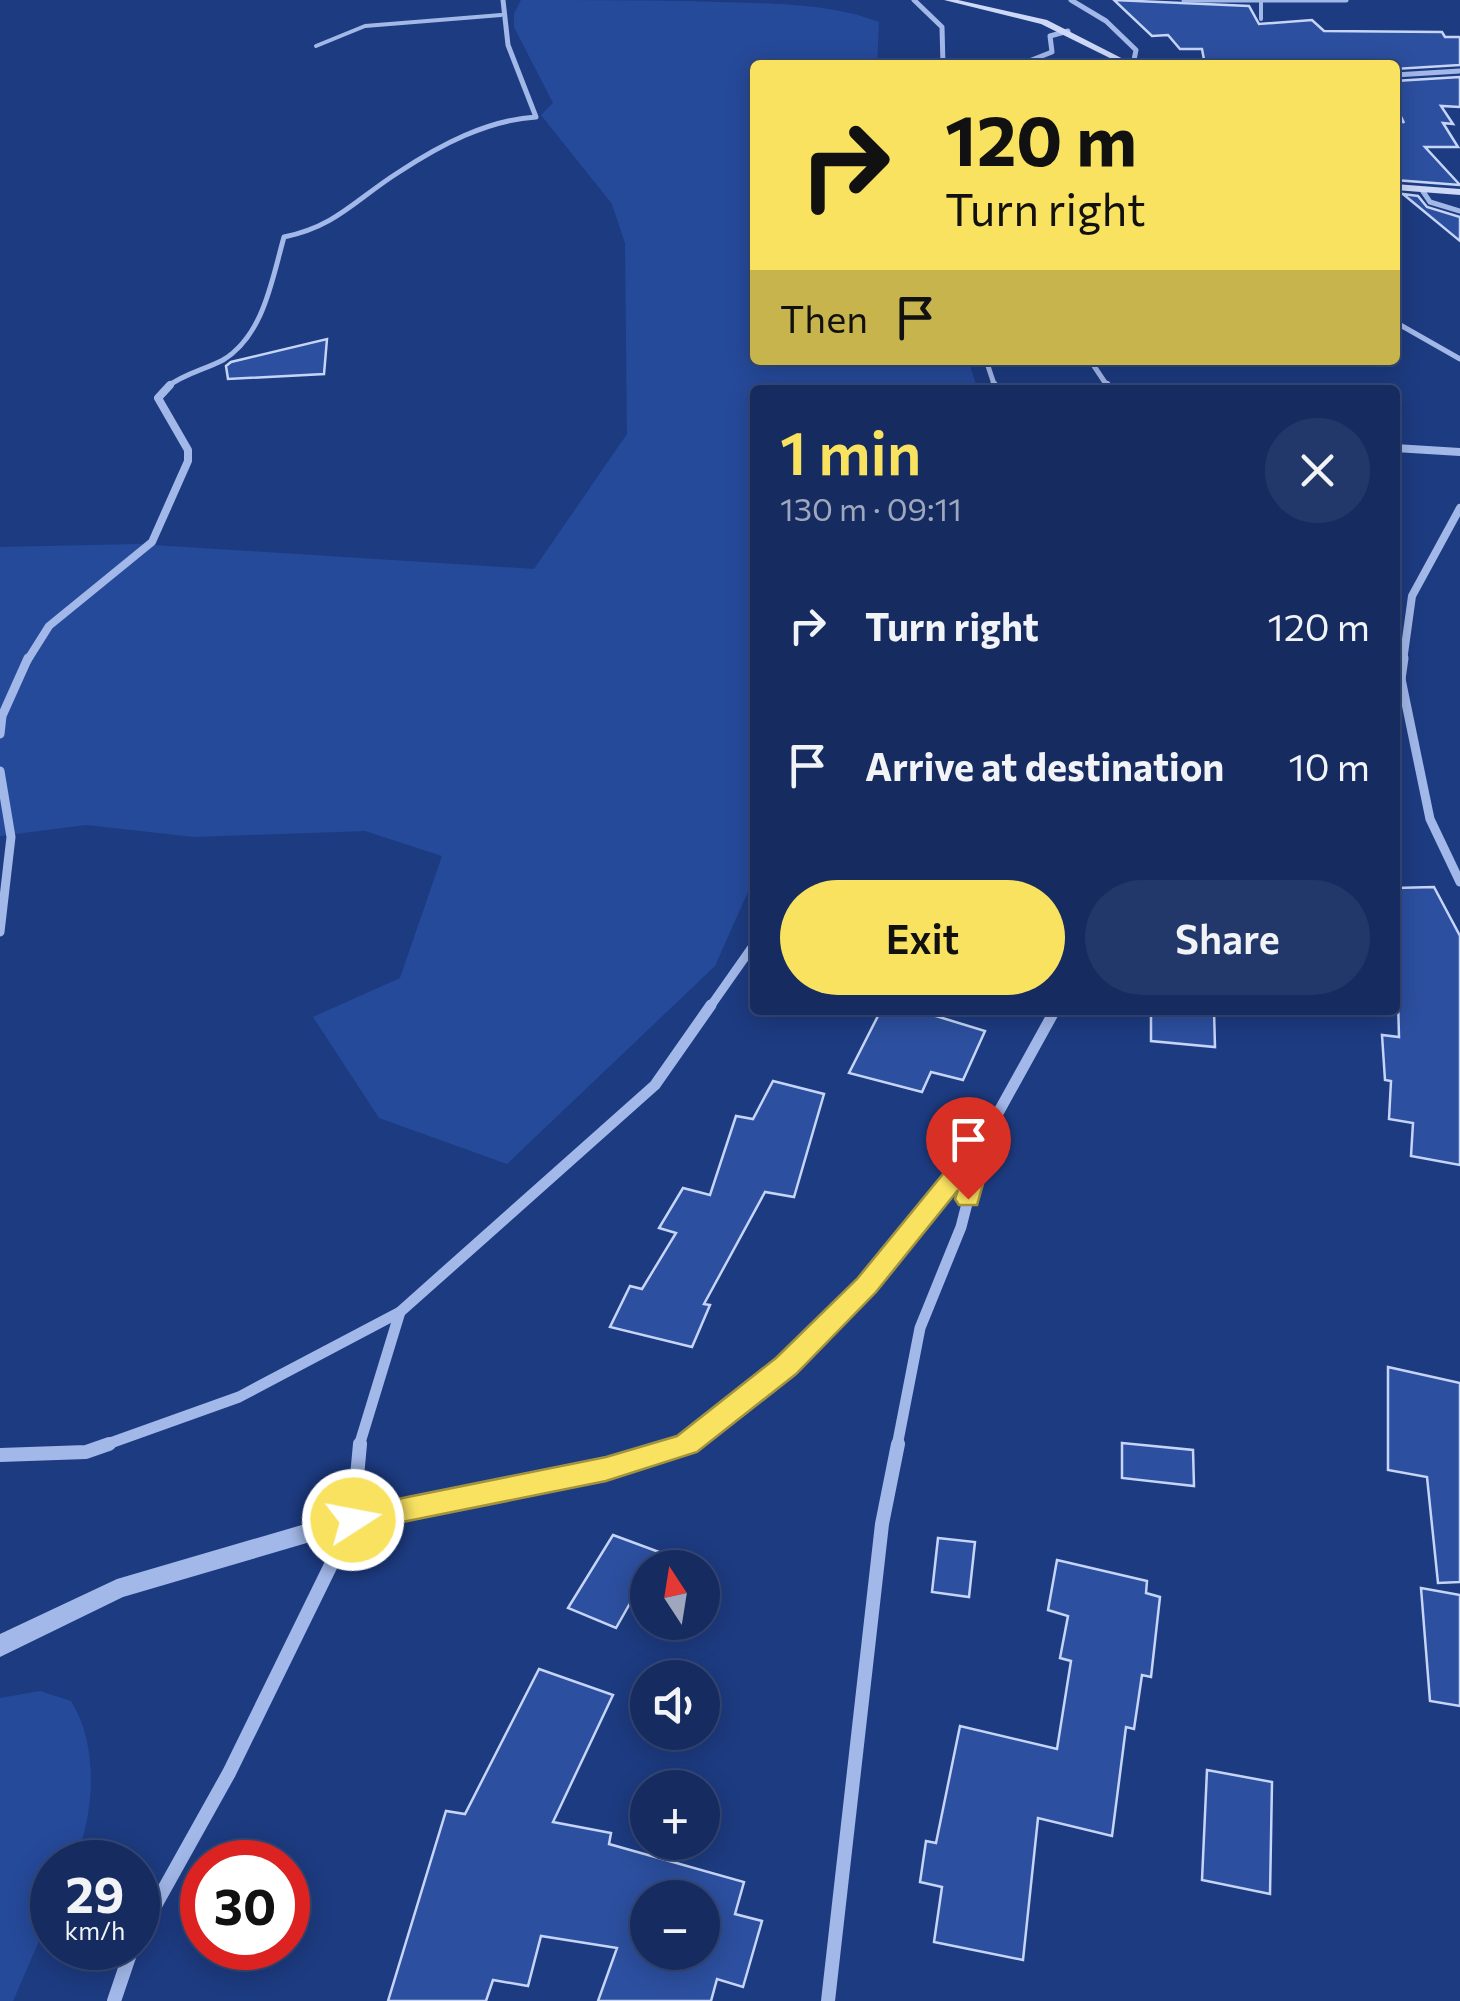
<!DOCTYPE html>
<html lang="en">
<head>
<meta charset="utf-8">
<style>
  :root { --surface:#162c61; --page:#23386a; --text:#f1f3f6; --muted:#9ea7bd; --line:#354876; --accent:#f9e260 }
  body { margin:0; font-family:Commissioner,sans-serif; background:var(--page); color:var(--text); height:100vh; display:flex; flex-direction:column; font-size:38px; white-space:nowrap }
  * { box-sizing:border-box; margin:0 }
  p { font-size:32px; color:var(--muted) }
  .icon { flex:none; width:55px; height:55px; fill:none; stroke:currentColor; stroke-width:2; stroke-linecap:round; stroke-linejoin:round }
  .map { position:relative; flex:1; overflow:hidden }
  .panel { position:absolute; left:750px; top:385px; width:650px; height:630px; display:flex; flex-direction:column; background:var(--surface); border-radius:10px; box-shadow:0 5px 25px #0003,0 0 0 2px var(--line) }
  .panel>* { flex:none }
  .guide { position:absolute; left:750px; top:60px; width:650px; height:305px; border-radius:10px; box-shadow:0 5px 25px #0003,0 0 0 2px var(--line); background:#f9e260; color:#111; overflow:hidden }
  .needle { width:65px; rotate:348deg }
  .tools { position:absolute; left:630px; top:1550px; display:grid; gap:20px }
  .tools a { display:grid; place-items:center; width:90px; height:90px; border-radius:50%; background:var(--surface); box-shadow:0 5px 25px #0003,0 0 0 2px var(--line); font-size:50px }
  .speed { position:absolute; left:30px; top:1840px; display:flex; gap:20px; font-size:50px; font-weight:700; text-align:center }
  .speed>* { display:grid; place-content:center; width:130px; height:130px; border-radius:50%; background:var(--surface); box-shadow:0 5px 25px #0003,0 0 0 2px var(--line); line-height:1 }
  .speed small { font-size:25px; font-weight:400 }
  .speed .limit { border:15px solid #d22; background:#fff; color:#111 }
  .pin { position:absolute; display:grid; place-items:center; width:85px; height:85px; color:#fff; margin:-102px -42px; border-radius:50% 50% 50% 0; rotate:-45deg; box-shadow:0 0 10px #0007 }
  .pin .icon { rotate:45deg }
  .me { position:absolute; width:110px; margin:-55px; rotate:79deg; stroke-linejoin:round; filter:drop-shadow(0 0 8px #0008) }
  .turn { display:flex; align-items:center; gap:35px; height:210px; padding:0 30px; font-size:45px }
  .turn .icon { width:130px; height:130px; stroke-width:2.5 }
  .turn b { display:block; font-size:70px; line-height:85px }
  .then { display:flex; align-items:center; height:95px; padding:0 30px; background:#0003; gap:20px; font-size:38px }
  .round { display:grid; place-items:center; flex:none; width:105px; height:105px; border-radius:52px; background:var(--page) }
  .headline { display:flex; align-items:center; justify-content:space-between; height:170px; padding:0 30px }
  h1 { font-size:60px; font-weight:600; line-height:75px; color:var(--accent) }
  .primary-button { display:flex; gap:20px; margin-top:auto; padding:20px 30px }
  .primary-button a { flex:1; height:115px; border-radius:60px; background:var(--accent); color:#111; font-size:40px; font-weight:600; line-height:115px; text-align:center }
  .primary-button a+a { background:var(--page); color:var(--text) }
  ul { padding:0; list-style:none }
  li { display:flex; align-items:center; gap:30px; height:140px; padding:0 30px }
  li div { flex:1 }
  li b { display:block; font-size:38px }
  li em { font-style:normal }
  .map>svg:first-child { display:block }
  .green { fill:#264a9a }
  .building { fill:#2c4f9f; stroke:#c6d5f7; stroke-width:2.5; fill-rule:evenodd }
  .lines { fill:none; stroke-linecap:round; stroke-linejoin:round }
  .service { stroke:#a2b8e9; stroke-width:4 }
  .minor-far4 { stroke:#a2b8e9; stroke-width:5 }
  .minor-far3 { stroke:#a2b8e9; stroke-width:8 }
  .minor-far2 { stroke:#a2b8e9; stroke-width:9 }
  .minor-far1 { stroke:#a2b8e9; stroke-width:11 }
  .minor { stroke:#a2b8e9; stroke-width:14 }
  .tertiary { fill:#a2b8e9; fill-rule:evenodd }
  .secondary { fill:#cdd9f7; fill-rule:evenodd }
  .route { fill:#f9e260; stroke:#a2933e; stroke-width:2.5 }
</style>
</head>
<body>
<div class="map">
<svg width="1460" height="2001" viewBox="0 0 1460 2001">
  <rect width="100%" height="100%" fill="#1d3b81"/>
  <!-- green -->
  <g class="green">
    <path d="M 521,0 C 577,0 634,0 690,1 C 752,4 823,0 879,22 L 877,65 L 755,65 L 755,360 L 968,360 L 978,390 L 755,390 L 755,876 L 715,966 L 507,1164 L 379,1118 L 313,1017 L 400,978 L 442,856 L 365,831 L 194,837 L 86,825 L 0,836 L 0,547 L 138,544 L 534,569 L 627,434 L 625,243 L 612,204 L 541,115 L 553,103 L 514,27 L 514,14 Z"/>
    <path d="M 40,1691 L 71,1701 C 99,1746 95,1815 74,1862 L 52,1862 L 52,1911 L 13,2001 L 0,2001 L 0,1698 Z"/>
  </g>
  <!-- building -->
  <g class="building">
    <path d="M 1114,0 L 1249,6 L 1259,24 L 1312,20 L 1324,31 L 1442,32 L 1445,37 L 1460,37 L 1460,65 L 1395,69 L 1395,65 L 1205,65 L 1202,49 L 1180,49 L 1168,35 L 1152,36 Z"/>
    <path d="M 1460,77 L 1460,107 L 1441,106 L 1453,124 L 1443,123 L 1458,147 L 1425,147 L 1460,185 L 1395,180 L 1395,113 L 1404,123 L 1395,104 L 1395,81 Z"/>
    <path d="M 1403,194 L 1418,196 L 1427,207 L 1460,217 L 1460,241 Z"/>
    <path d="M 327,339 L 324,374 L 228,379 L 226,366 L 231,362 Z"/>
    <path d="M 1434,887 L 1460,936 L 1460,1165 L 1411,1156 L 1413,1123 L 1389,1119 L 1391,1081 L 1385,1080 L 1382,1035 L 1399,1037 L 1395,888 Z"/>
    <path d="M 881,1010 L 936,1016 L 985,1031 L 963,1080 L 931,1072 L 922,1092 L 849,1073 Z"/>
    <path d="M 1151,1010 L 1214,1010 L 1215,1047 L 1151,1041 Z"/>
    <path d="M 773,1081 L 824,1094 L 794,1197 L 765,1192 L 704,1304 L 710,1305 L 692,1347 L 610,1327 L 630,1286 L 642,1289 L 676,1233 L 659,1228 L 683,1188 L 710,1195 L 736,1116 L 753,1119 Z"/>
    <path d="M 1388,1367 L 1460,1383 L 1460,1582 L 1438,1583 L 1427,1477 L 1388,1470 Z"/>
    <path d="M 1122,1443 L 1193,1450 L 1194,1486 L 1122,1478 Z"/>
    <path d="M 613,1535 L 659,1552 L 616,1628 L 568,1608 Z"/>
    <path d="M 938,1538 L 975,1542 L 969,1597 L 932,1592 Z"/>
    <path d="M 1057,1560 L 1147,1581 L 1146,1593 L 1160,1597 L 1151,1677 L 1142,1675 L 1134,1729 L 1126,1727 L 1112,1836 L 1038,1818 L 1023,1960 L 934,1942 L 942,1887 L 920,1882 L 926,1841 L 936,1843 L 960,1726 L 1057,1749 L 1071,1661 L 1060,1658 L 1068,1616 L 1048,1610 Z"/>
    <path d="M 1421,1588 L 1460,1595 L 1460,1706 L 1430,1701 Z"/>
    <path d="M 539,1669 L 613,1695 L 553,1822 L 611,1833 L 609,1844 L 744,1882 L 735,1914 L 762,1921 L 743,1987 L 717,1979 L 711,2001 L 598,2001 L 617,1948 L 541,1936 L 528,1986 L 493,1980 L 486,2001 L 388,2001 L 446,1811 L 465,1814 ZM 648,1898 L 702,1898 L 702,1952 L 648,1952 Z"/>
    <path d="M 1207,1770 L 1272,1782 L 1270,1894 L 1202,1880 Z"/>
  </g>
  <g class="lines">
    <!-- service -->
    <g class="service">
      <path d="M 1261,2 L 1261,19"/>
      <path d="M 316,46 L 365,26 L 501,15"/>
    </g>
    <!-- minor-far4 -->
    <g class="minor-far4">
      <path d="M 914,0 L 942,27 L 943,65"/>
      <path d="M 1071,0 L 1106,21 L 1136,50 L 1133,65"/>
      <path d="M 1184,0 L 1346,0"/>
      <path d="M 1019,65 L 1052,52 L 1050,36 L 1068,31"/>
      <path d="M 1395,75 L 1460,71"/>
      <path d="M 1422,190 L 1430,202 L 1460,211"/>
      <path d="M 1395,322 L 1460,359"/>
      <path d="M 986,360 L 995,387"/>
      <path d="M 1090,360 L 1108,387"/>
      <path d="M 167,387 C 183,374 204,370 223,360 C 264,335 272,279 284,237 C 337,226 356,199 399,172 C 440,145 487,120 536,117 L 508,45 L 503,0"/>
    </g>
    <!-- minor-far3 -->
    <g class="minor-far3">
      <path d="M 994,385 L 996,390"/>
      <path d="M 1107,385 L 1110,390"/>
      <path d="M 1395,448 L 1460,452"/>
      <path d="M 27,661 L 49,626 L 152,542 L 188,461 L 188,450 L 158,398 L 170,385"/>
      <path d="M 1403,661 L 1412,596 L 1460,508"/>
    </g>
    <!-- minor-far2 -->
    <g class="minor-far2">
      <path d="M 1401,679 L 1430,819 L 1460,882"/>
      <path d="M 1396,681 L 1401,679 L 1404,658"/>
      <path d="M 0,734 L 2,716 L 28,658"/>
      <path d="M 0,771 L 11,837 L 0,932"/>
      <path d="M 710,1007 L 755,943"/>
    </g>
    <!-- minor-far1 -->
    <g class="minor-far1">
      <path d="M 102,1446 L 239,1397 L 400,1312 L 655,1085 L 711,1005"/>
      <path d="M 359,1446 L 400,1312"/>
      <path d="M 680,1446 L 786,1366 L 866,1286 L 982,1142 L 1055,1010"/>
      <path d="M 897,1446 L 920,1328 L 961,1227 L 981,1149"/>
    </g>
    <!-- minor -->
    <g class="minor">
      <path d="M 0,1455 L 86,1452 L 109,1444"/>
      <path d="M 353,1520 L 606,1469 L 687,1444"/>
      <path d="M 138,1936 L 229,1773 L 353,1520 L 360,1444"/>
      <path d="M 114,2001 L 132,1948"/>
      <path d="M 828,2001 L 882,1524 L 898,1444"/>
    </g>
    <!-- tertiary -->
    <path class="tertiary" d="M 353,1510 L 361,1513 L 365,1520 L 361,1527 L 123,1597 L 0,1657 L 0,1634 L 117,1579 Z"/>
    <!-- secondary -->
    <g class="secondary">
      <path d="M 944,0 L 958,0 L 1047,20 L 1135,65 L 1124,65 L 1041,24 Z"/>
      <path d="M 1395,184 L 1460,189 L 1460,195 L 1395,190 Z"/>
    </g>
  </g>
  <!-- route -->
  <path class="route" d="M 982,1134 L 995,1142 L 977,1205 L 959,1205 L 955,1199 L 958,1190 L 876,1292 L 796,1374 L 697,1452 L 606,1481 L 353,1532 L 342,1529 L 338,1520 L 342,1511 L 353,1508 L 606,1457 L 677,1436 L 776,1358 L 857,1279 L 974,1136 Z"/>
</svg>
<div class="tools">
<a><svg class="needle" viewBox="-14 -14 28 28"><path d="M0-13l5 13h-10z" fill="#e53935"/><path d="M0 13l5-13h-10z" fill="#9ea7bd"/></svg></a>
<a><svg class="icon" aria-label="sound" viewBox="0 0 24 24"><path d="M4 9h4l5-4v14l-5-4H4zM17 9q2 3 0 6"/></svg></a>
<a>+</a>
<a>−</a>
</div>
<div class="speed"><div>29<small>km/h</small></div><div class="limit">30</div></div>
<div class="pin" style="left:968px;top:1199px;background:#d93025"><svg class="icon" aria-label="arrive" viewBox="0 0 24 24"><path d="M6 21V4h12l-3 4 3 4H6"/></svg></div>
<svg class="me" style="left:353px;top:1520px" viewBox="-20 -20 40 40"><circle r="17" fill="#f9e260" stroke="#fff" stroke-width="3"/><path d="M0-11L8 9 0 5-8 9z" fill="#fff"/></svg>
<div class="guide">
<div class="turn"><svg class="icon" aria-label="right" viewBox="0 0 24 24"><path d="M7 20v-9h11M14 6l5 5-5 5"/></svg><div><b>120 m</b>Turn right</div></div>
<div class="then">Then<svg class="icon" aria-label="arrive" viewBox="0 0 24 24"><path d="M6 21V4h12l-3 4 3 4H6"/></svg></div>
</div>
<section class="panel">
<div class="headline"><div><h1>1 min</h1><p>130 m · 09:11</p></div><a class="round"><svg class="icon" aria-label="close" viewBox="0 0 24 24"><path d="M6 6l12 12M18 6L6 18"/></svg></a></div>
<ul>
<li><svg class="icon" aria-label="right" viewBox="0 0 24 24"><path d="M7 20v-9h11M14 6l5 5-5 5"/></svg><div><b>Turn right</b></div><em>120 m</em></li>
<li><svg class="icon" aria-label="arrive" viewBox="0 0 24 24"><path d="M6 21V4h12l-3 4 3 4H6"/></svg><div><b>Arrive at destination</b></div><em>10 m</em></li>
</ul>
<div class="primary-button"><a>Exit</a><a>Share</a></div>
</section>
</div>
</body>
</html>
